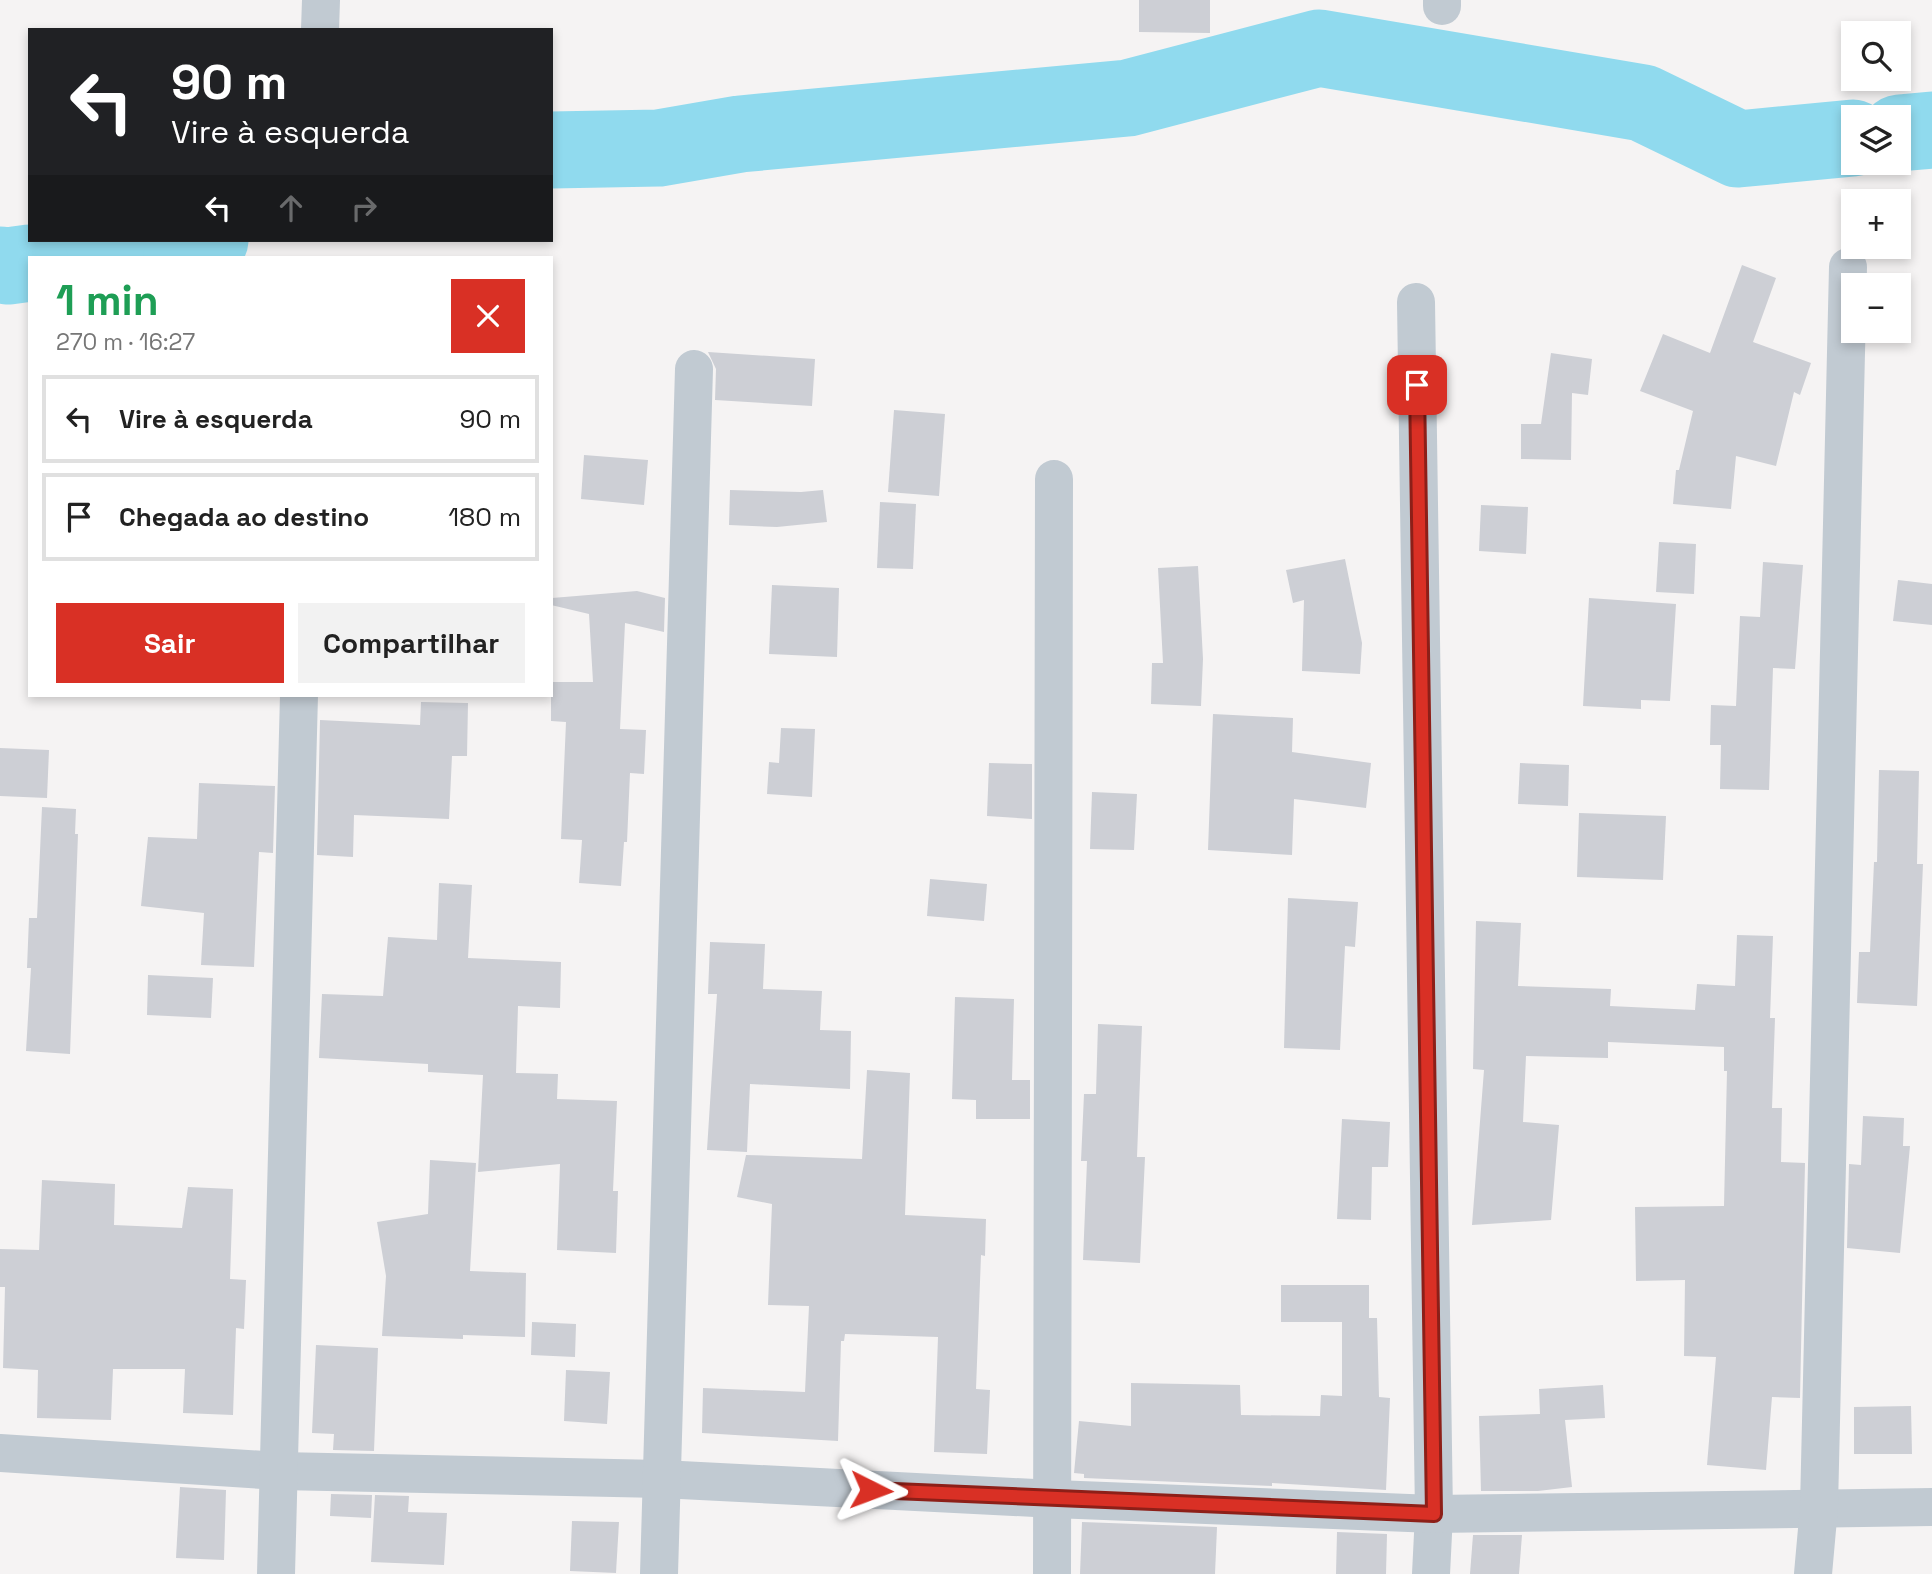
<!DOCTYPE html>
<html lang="pt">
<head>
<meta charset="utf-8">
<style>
  :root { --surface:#fff; --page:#f2f2f2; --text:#222; --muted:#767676; --line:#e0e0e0; --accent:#d93025 }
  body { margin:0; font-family:"Space Grotesk",sans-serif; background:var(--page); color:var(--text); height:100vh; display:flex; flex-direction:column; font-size:26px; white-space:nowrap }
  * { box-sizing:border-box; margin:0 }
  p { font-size:23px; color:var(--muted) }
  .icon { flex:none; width:38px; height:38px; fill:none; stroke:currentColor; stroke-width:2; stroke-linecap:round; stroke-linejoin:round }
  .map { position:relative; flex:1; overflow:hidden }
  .drawer { position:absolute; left:28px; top:256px; width:525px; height:441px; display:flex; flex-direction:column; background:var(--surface); border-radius:0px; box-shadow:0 4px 10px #0003 }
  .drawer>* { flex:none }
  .top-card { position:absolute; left:28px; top:28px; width:525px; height:214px; border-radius:0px; box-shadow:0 4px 10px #0003; background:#202124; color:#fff; overflow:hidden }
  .controls { position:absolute; left:1841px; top:21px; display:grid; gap:14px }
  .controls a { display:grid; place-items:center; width:70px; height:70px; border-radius:0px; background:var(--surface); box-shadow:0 4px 10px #0003; font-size:35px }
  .pin { position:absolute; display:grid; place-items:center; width:60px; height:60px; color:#fff; margin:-30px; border-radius:14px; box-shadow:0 4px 10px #0006 }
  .me { position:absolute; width:77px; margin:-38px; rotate:93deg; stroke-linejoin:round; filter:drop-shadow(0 0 5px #0008) }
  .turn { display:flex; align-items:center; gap:24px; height:147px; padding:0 28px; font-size:32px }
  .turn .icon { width:91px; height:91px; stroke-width:2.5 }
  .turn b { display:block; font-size:49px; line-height:60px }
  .lanes { display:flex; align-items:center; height:66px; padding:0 28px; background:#0003; justify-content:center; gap:35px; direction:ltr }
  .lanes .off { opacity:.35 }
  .round { display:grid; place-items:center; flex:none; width:74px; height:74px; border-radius:0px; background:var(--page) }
  .overview { display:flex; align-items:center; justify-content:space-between; height:119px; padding:0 28px }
  h1 { font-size:42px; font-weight:600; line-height:52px; color:#1e9e55 }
  .button { display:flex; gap:14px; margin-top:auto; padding:14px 28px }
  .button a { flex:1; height:80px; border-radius:0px; background:var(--accent); color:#fff; font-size:28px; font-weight:600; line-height:80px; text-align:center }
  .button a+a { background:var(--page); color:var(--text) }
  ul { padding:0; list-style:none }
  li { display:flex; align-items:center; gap:21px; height:88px; margin:0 14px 10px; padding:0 14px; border:4px solid var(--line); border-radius:0px }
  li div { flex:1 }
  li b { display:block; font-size:26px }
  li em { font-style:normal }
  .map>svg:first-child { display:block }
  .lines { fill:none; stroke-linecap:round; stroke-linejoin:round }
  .river { stroke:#90daee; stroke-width:77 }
  .building { fill:#cdcfd5 }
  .minor { stroke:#c1cad2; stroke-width:38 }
  .route-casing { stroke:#8d1f18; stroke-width:18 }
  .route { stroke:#d93025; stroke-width:12 }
</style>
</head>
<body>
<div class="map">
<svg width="1932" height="1574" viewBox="0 0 1932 1574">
  <rect width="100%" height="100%" fill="#f5f3f3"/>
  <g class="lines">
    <!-- river -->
    <g class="river">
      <path d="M 1899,133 L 1932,130"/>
      <path d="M 551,150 L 659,148 L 740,134 L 1128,98 L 1319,48 L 1643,103 L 1738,149 L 1853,138"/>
      <path d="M 62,257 L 89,253 L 129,257"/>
      <path d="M 182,257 L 205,250 L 210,240"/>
      <path d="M 0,265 L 8,266 L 30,263"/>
    </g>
  </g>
  <!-- building -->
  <g class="building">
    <path d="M 1139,0 L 1210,0 L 1210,33 L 1139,32 Z"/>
    <path d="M 1742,265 L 1776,278 L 1753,342 L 1811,363 L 1800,395 L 1794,392 L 1776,466 L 1736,456 L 1731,509 L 1673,504 L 1676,470 L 1679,470 L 1693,411 L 1640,391 L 1663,334 L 1710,353 Z"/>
    <path d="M 708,352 L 815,359 L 812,406 L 715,400 L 716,369 Z"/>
    <path d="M 1551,353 L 1592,359 L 1588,395 L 1572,393 L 1571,460 L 1521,459 L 1521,424 L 1541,424 Z"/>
    <path d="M 894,410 L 945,414 L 939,496 L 888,492 Z"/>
    <path d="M 584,455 L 648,460 L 644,505 L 581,499 Z"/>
    <path d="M 730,490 L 801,492 L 823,490 L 827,522 L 777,527 L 729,525 Z"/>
    <path d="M 880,502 L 916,504 L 913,569 L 877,568 Z"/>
    <path d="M 1481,505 L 1528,507 L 1526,554 L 1479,551 Z"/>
    <path d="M 1659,542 L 1696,544 L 1694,594 L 1656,592 Z"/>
    <path d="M 1345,559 L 1362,643 L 1360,674 L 1302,671 L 1304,600 L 1293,603 L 1286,570 Z"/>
    <path d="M 1763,562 L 1803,565 L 1795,669 L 1773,668 L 1769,790 L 1720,789 L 1721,745 L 1710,745 L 1711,705 L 1736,706 L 1740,616 L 1760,617 Z"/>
    <path d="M 1198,566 L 1203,659 L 1201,706 L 1151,704 L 1152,663 L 1163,663 L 1158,568 Z"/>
    <path d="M 1898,580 L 1932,584 L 1932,625 L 1893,621 Z"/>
    <path d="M 772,585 L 839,588 L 837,657 L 769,654 Z"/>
    <path d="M 637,591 L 665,598 L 664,632 L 625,623 L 620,729 L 646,730 L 644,774 L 630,773 L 627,842 L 624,842 L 621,886 L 579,883 L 582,840 L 561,839 L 566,722 L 551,721 L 551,682 L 593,682 L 589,614 L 551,605 L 552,598 Z"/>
    <path d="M 1589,598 L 1676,604 L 1670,701 L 1641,700 L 1641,709 L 1583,706 Z"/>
    <path d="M 421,702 L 468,703 L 467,756 L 452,756 L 449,819 L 354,815 L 353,857 L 317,855 L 320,720 L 420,725 Z"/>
    <path d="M 1213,714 L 1293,718 L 1292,752 L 1371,763 L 1366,808 L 1294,799 L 1292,855 L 1208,850 Z"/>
    <path d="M 781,728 L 815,729 L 812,797 L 767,794 L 769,762 L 779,763 Z"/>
    <path d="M 0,748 L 49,750 L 47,798 L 0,796 Z"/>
    <path d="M 989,763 L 1032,764 L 1032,819 L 987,816 Z"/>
    <path d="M 1520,763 L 1569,765 L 1568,806 L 1518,804 Z"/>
    <path d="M 1879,770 L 1919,771 L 1917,864 L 1923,864 L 1917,1006 L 1857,1003 L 1859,952 L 1870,952 L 1874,862 L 1877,862 Z"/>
    <path d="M 199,783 L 275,786 L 273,853 L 259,852 L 254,967 L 201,965 L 204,913 L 141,906 L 148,837 L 197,839 Z"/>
    <path d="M 1092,792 L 1137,794 L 1134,850 L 1090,849 Z"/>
    <path d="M 42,807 L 76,809 L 75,834 L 78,834 L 70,1054 L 26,1051 L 31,968 L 27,968 L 29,918 L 37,918 Z"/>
    <path d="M 1579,813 L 1666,816 L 1663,880 L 1577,877 Z"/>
    <path d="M 930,879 L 987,884 L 984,921 L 927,916 Z"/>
    <path d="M 439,883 L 472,885 L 468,958 L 561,962 L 560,1008 L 518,1006 L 516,1073 L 558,1074 L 557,1099 L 617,1101 L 613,1191 L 618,1191 L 616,1253 L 557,1250 L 560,1164 L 478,1172 L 483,1075 L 428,1072 L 428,1064 L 319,1058 L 322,994 L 383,996 L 388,937 L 437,940 Z"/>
    <path d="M 1288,898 L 1358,902 L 1355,947 L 1345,946 L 1340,1050 L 1284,1048 Z"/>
    <path d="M 1476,921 L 1521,923 L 1518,986 L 1611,989 L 1610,1006 L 1695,1010 L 1697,984 L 1735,986 L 1737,935 L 1773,936 L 1770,1018 L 1775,1018 L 1772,1108 L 1782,1108 L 1781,1162 L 1805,1163 L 1800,1398 L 1772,1397 L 1766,1470 L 1707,1465 L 1716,1357 L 1684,1356 L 1685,1280 L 1636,1281 L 1635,1207 L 1724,1206 L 1727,1071 L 1724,1071 L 1724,1047 L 1608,1042 L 1608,1058 L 1526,1056 L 1523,1122 L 1559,1125 L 1551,1220 L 1472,1225 L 1484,1070 L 1473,1069 Z"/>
    <path d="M 710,942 L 765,944 L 763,989 L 822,991 L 820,1030 L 851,1031 L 850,1089 L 750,1084 L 747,1152 L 707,1150 L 717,994 L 708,994 Z"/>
    <path d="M 148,975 L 213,978 L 211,1018 L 147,1015 Z"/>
    <path d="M 955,997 L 1014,999 L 1012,1080 L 1030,1080 L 1030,1119 L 976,1119 L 976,1100 L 952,1099 Z"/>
    <path d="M 1098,1024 L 1142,1026 L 1137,1157 L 1145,1157 L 1140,1263 L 1083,1260 L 1087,1161 L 1081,1161 L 1084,1094 L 1096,1094 Z"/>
    <path d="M 867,1070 L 910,1073 L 905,1215 L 986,1219 L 985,1256 L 981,1255 L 976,1389 L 990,1390 L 987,1454 L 934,1452 L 938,1337 L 845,1334 L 844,1341 L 841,1341 L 838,1441 L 702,1433 L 703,1388 L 805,1392 L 809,1306 L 768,1305 L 772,1204 L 737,1197 L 746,1155 L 862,1159 Z"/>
    <path d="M 1863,1116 L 1904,1118 L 1903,1146 L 1910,1146 L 1900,1253 L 1847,1248 L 1849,1164 L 1861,1165 Z"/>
    <path d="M 1342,1119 L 1390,1122 L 1388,1167 L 1372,1167 L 1371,1220 L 1337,1219 Z"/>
    <path d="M 430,1160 L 476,1163 L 470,1271 L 526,1273 L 525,1337 L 463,1335 L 463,1339 L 382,1336 L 386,1276 L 377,1222 L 428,1214 Z"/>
    <path d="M 42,1180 L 115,1184 L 114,1225 L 182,1228 L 188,1187 L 233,1189 L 230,1279 L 246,1280 L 244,1329 L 236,1328 L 233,1415 L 183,1413 L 185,1369 L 113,1369 L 111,1420 L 37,1418 L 38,1370 L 3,1368 L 5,1287 L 0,1287 L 0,1249 L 39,1250 Z"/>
    <path d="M 1281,1285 L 1369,1285 L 1369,1318 L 1377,1318 L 1379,1397 L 1390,1398 L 1386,1490 L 1272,1483 L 1272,1486 L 1084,1478 L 1084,1474 L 1074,1473 L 1079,1421 L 1131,1426 L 1131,1383 L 1240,1385 L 1241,1415 L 1320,1416 L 1321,1395 L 1342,1396 L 1342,1322 L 1281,1322 Z"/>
    <path d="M 532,1322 L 576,1324 L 575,1357 L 531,1355 Z"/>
    <path d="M 316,1345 L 378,1348 L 374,1451 L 333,1450 L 334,1434 L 312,1433 Z"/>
    <path d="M 566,1370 L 610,1372 L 607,1424 L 564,1421 Z"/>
    <path d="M 1603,1385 L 1605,1418 L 1565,1420 L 1572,1487 L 1538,1491 L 1481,1491 L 1479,1416 L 1540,1414 L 1539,1389 Z"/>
    <path d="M 1911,1406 L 1912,1454 L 1854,1454 L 1854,1407 Z"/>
    <path d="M 180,1487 L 226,1490 L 224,1560 L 176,1558 Z"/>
    <path d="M 331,1494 L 372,1495 L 371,1518 L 330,1516 Z"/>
    <path d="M 375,1495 L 409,1496 L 408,1512 L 447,1513 L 444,1565 L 371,1562 Z"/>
    <path d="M 572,1521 L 619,1522 L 616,1573 L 570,1571 Z"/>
    <path d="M 1082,1522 L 1217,1527 L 1215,1574 L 1080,1574 Z"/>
    <path d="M 1337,1532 L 1387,1534 L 1386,1574 L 1336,1574 Z"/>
    <path d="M 1473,1535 L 1522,1535 L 1519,1574 L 1470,1574 Z"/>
  </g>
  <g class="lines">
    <!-- minor -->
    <g class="minor">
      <path d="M 1442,6 L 1442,0"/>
      <path d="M 320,30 L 321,0"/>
      <path d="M 1416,302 L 1434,1514 L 1431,1574"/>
      <path d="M 0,1453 L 279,1471 L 661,1479 L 1054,1499 L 1434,1514 L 1932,1507"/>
      <path d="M 276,1574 L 299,695"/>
      <path d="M 659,1574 L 694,369"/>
      <path d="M 1052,1574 L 1054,479"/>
      <path d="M 1813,1574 L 1819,1507 L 1848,267"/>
    </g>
  </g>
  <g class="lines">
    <defs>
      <path id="route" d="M 871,1490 L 1434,1514 L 1417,385"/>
    </defs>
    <!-- route casing -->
    <use href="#route" class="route-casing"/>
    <!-- route -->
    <use href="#route" class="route"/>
  </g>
</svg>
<div class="controls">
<a><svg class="icon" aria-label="search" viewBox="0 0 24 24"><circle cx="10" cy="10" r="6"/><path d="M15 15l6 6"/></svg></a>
<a><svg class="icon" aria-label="layers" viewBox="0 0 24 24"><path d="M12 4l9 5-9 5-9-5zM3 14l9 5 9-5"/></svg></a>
<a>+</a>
<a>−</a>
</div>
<div class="pin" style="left:1417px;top:385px;background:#d93025"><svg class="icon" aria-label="arrive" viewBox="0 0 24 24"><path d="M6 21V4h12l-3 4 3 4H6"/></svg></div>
<svg class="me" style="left:871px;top:1490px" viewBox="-20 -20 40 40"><path d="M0-17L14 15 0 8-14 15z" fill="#d93025" stroke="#fff" stroke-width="4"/></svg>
<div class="top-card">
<div class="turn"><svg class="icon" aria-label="left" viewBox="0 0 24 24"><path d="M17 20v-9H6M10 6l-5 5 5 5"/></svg><div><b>90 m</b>Vire à esquerda</div></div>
<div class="lanes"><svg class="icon" aria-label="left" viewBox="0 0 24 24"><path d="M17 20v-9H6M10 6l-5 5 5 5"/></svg><svg class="icon off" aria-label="ahead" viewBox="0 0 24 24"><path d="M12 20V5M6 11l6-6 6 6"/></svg><svg class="icon off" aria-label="right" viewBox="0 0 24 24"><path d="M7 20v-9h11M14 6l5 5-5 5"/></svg></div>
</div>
<section class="drawer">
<div class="overview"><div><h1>1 min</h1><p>270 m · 16:27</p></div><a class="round" style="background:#d93025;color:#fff"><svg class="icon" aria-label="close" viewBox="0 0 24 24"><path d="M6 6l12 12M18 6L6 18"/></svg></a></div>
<ul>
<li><svg class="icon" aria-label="left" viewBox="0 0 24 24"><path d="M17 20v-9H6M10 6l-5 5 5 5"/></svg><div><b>Vire à esquerda</b></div><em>90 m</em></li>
<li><svg class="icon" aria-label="arrive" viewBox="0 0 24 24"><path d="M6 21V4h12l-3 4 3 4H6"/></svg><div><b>Chegada ao destino</b></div><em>180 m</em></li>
</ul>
<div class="button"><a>Sair</a><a>Compartilhar</a></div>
</section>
</div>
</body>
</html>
